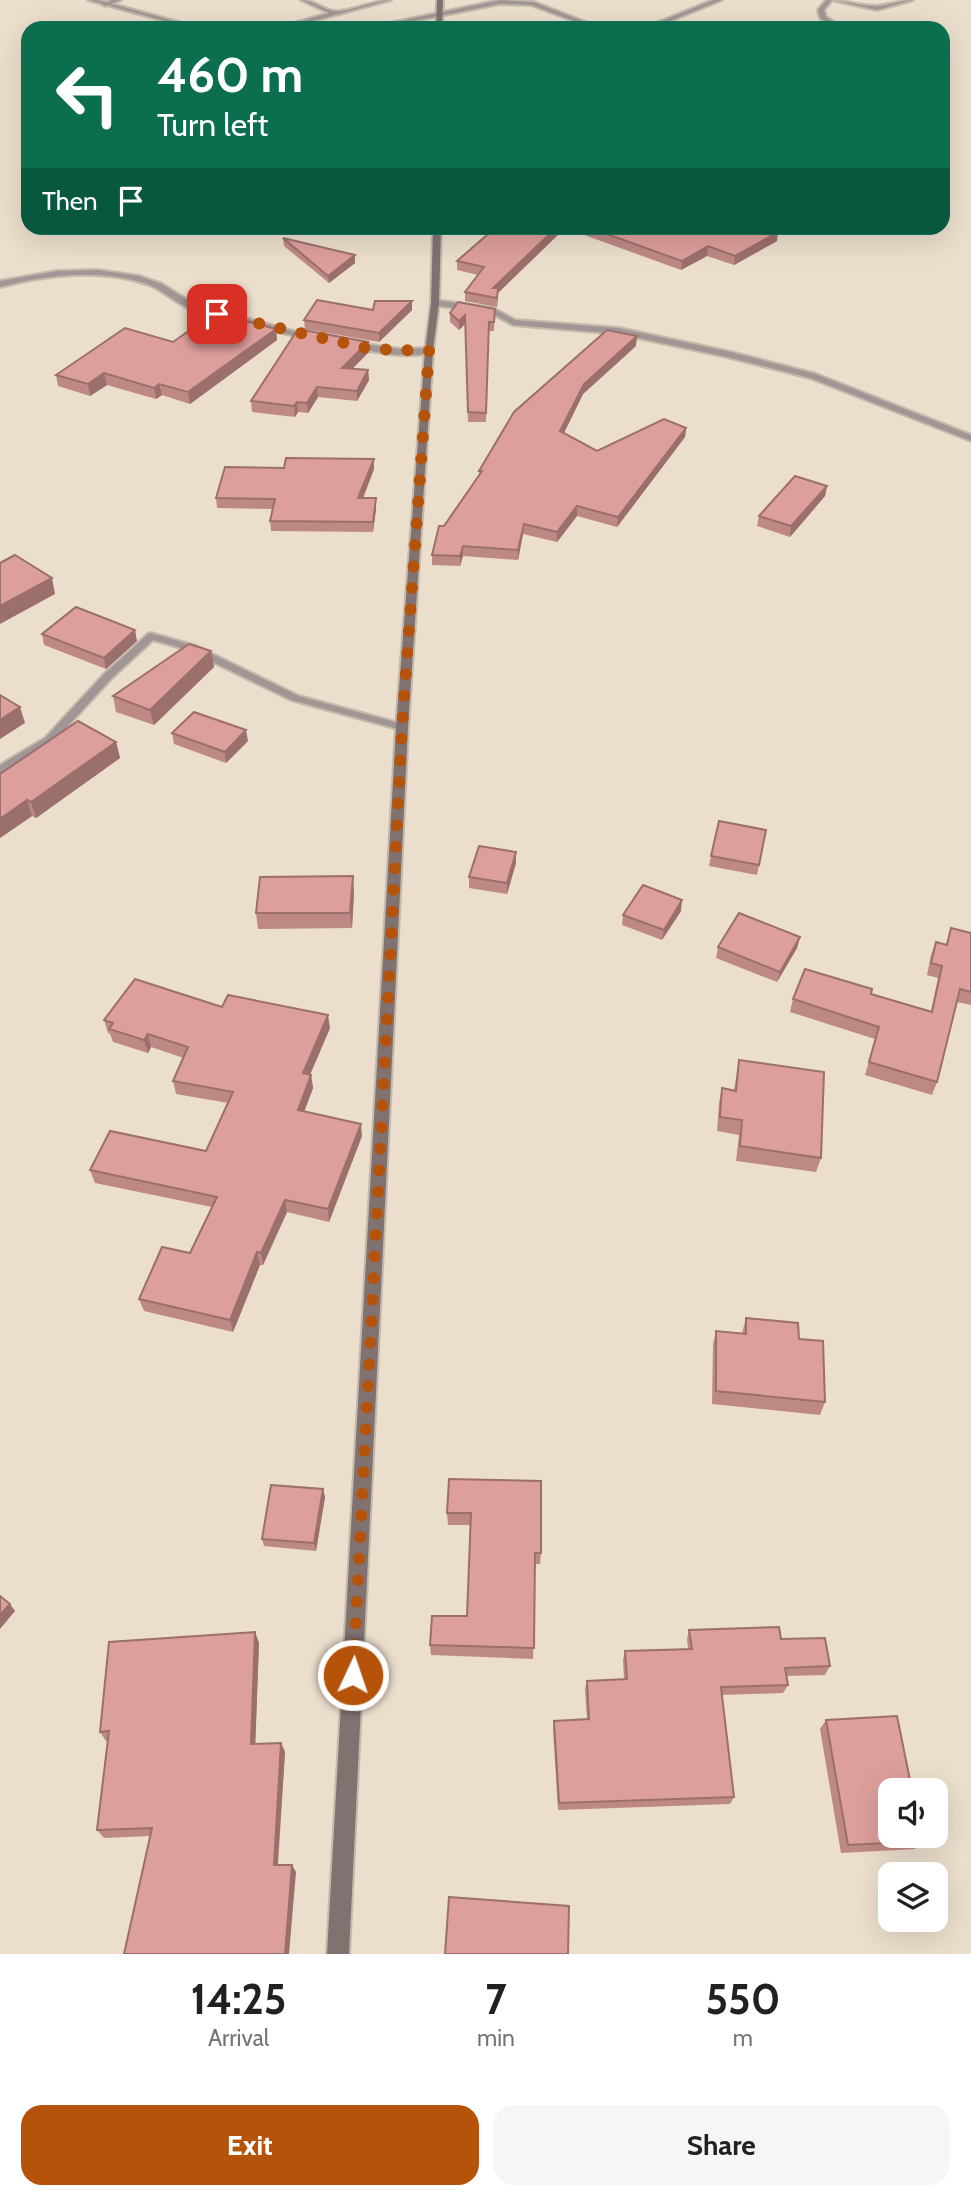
<!DOCTYPE html>
<html lang="en">
<head>
<meta charset="utf-8">
<style>
  :root { --surface:#fff; --page:#f6f6f6; --text:#202124; --muted:#757577; --accent:#b45309 }
  body { margin:0; font-family:Cabin,sans-serif; background:var(--page); color:var(--text); height:100vh; display:flex; flex-direction:column; font-size:26px; white-space:nowrap }
  * { box-sizing:border-box; margin:0 }
  p { font-size:23px; color:var(--muted) }
  .icon { flex:none; width:38px; height:38px; fill:none; stroke:currentColor; stroke-width:2; stroke-linecap:round; stroke-linejoin:round }
  .map { position:relative; height:1954px; overflow:hidden }
  .side { display:flex; flex-direction:column; background:var(--surface); flex:1 }
  .side>* { flex:none }
  .hud { position:absolute; left:21px; top:21px; width:929px; height:214px; border-radius:21px; box-shadow:0 7px 28px #0002; background:#0b6e4f; color:#fff; overflow:hidden }
  .controls { position:absolute; left:878px; top:1778px; display:grid; gap:14px }
  .controls a { display:grid; place-items:center; width:70px; height:70px; border-radius:14px; background:var(--surface); box-shadow:0 7px 28px #0002; font-size:35px }
  .pin { position:absolute; display:grid; place-items:center; width:60px; height:60px; color:#fff; margin:-30px; border-radius:14px; box-shadow:0 4px 10px #0006 }
  .me { position:absolute; width:77px; margin:-38px; rotate:3deg; stroke-linejoin:round; filter:drop-shadow(0 0 5px #0008) }
  .turn { display:flex; align-items:center; gap:24px; height:147px; padding:0 21px; font-size:32px }
  .turn .icon { width:91px; height:91px; stroke-width:2.5 }
  .turn b { display:block; font-size:49px; line-height:60px }
  .then { display:flex; align-items:center; height:66px; padding:0 21px; background:#0003; gap:14px; font-size:26px }
  .eta { display:flex; justify-content:space-evenly; align-items:center; height:119px; text-align:center }
  .eta b { font-size:42px; font-weight:800; line-height:49px }
  .cta { display:flex; gap:14px; margin-top:auto; padding:14px 21px }
  .cta a { flex:1; height:80px; border-radius:21px; background:var(--accent); color:#fff; font-size:28px; font-weight:800; line-height:80px; text-align:center }
  .cta a+a { background:var(--page); color:var(--text) }
  .map>svg:first-child { display:block }
  .lines { fill:none; stroke-linecap:round; stroke-linejoin:round }
  .lane-casing { stroke:#c5baaa; stroke-width:4 }
  .street-casing { stroke:#c5baaa; stroke-width:4 }
  .secondary-casing { stroke:#c5baaa; stroke-width:4 }
  .lane { fill:#a09696; fill-rule:evenodd }
  .street { fill:#a09696; fill-rule:evenodd }
  .secondary { fill:#817272; fill-rule:evenodd }
  .wall { fill:#be8985 }
  .shaded-wall { fill:#9b6f6c }
  .building { fill:#dd9f9b; stroke:#9b6f6c; stroke-width:2 }
  .route { stroke:#b45309; stroke-width:12; stroke-dasharray:0 21.6 }
</style>
</head>
<body>
<div class="map">
<svg width="971" height="1954" viewBox="0 0 971 1954">
  <rect width="100%" height="100%" fill="#ebdecc"/>
  <g class="lines">
    <defs>
      <g id="lane">
        <path d="M 112,0 L 121,0 L 105,6 L 102,4 Z"/>
        <path d="M 151,633 L 196,646 L 299,696 L 406,725 L 407,727 L 402,730 L 291,700 L 188,650 L 153,640 L 112,678 L 53,742 L 0,774 L 0,765 L 45,738 L 104,674 L 148,634 Z"/>
      </g>
      <g id="street">
        <path d="M 88,0 L 98,0 L 200,28 L 190,28 Z"/>
        <path d="M 301,0 C 314,0 322,9 334,11 C 346,13 375,0 391,0 L 287,28 L 277,28 L 329,13 Z"/>
        <path d="M 500,0 L 534,2 L 601,28 L 592,28 L 531,5 L 500,4 L 379,28 L 366,28 Z"/>
        <path d="M 713,0 L 722,0 L 653,28 L 644,28 Z"/>
        <path d="M 826,0 C 843,0 865,7 878,6 C 890,5 901,0 913,0 L 877,10 L 832,0 L 824,10 L 826,17 L 843,28 L 835,28 L 820,18 L 818,10 Z"/>
        <path d="M 334,26 L 357,28 L 331,28 Z"/>
        <path d="M 98,270 L 139,276 L 162,284 L 194,304 L 315,337 L 311,340 C 271,330 230,322 191,309 C 175,303 164,291 149,285 C 101,268 48,275 0,287 L 0,281 L 57,271 Z"/>
        <path d="M 435,300 L 493,308 L 515,320 L 619,328 L 731,352 L 816,374 L 971,435 L 971,441 L 810,378 L 727,357 L 619,334 L 513,325 L 491,313 L 432,305 L 432,301 Z"/>
        <path d="M 352,342 L 400,349 L 429,348 L 433,351 C 416,361 369,351 349,347 L 348,345 Z"/>
      </g>
      <g id="secondary">
        <path d="M 437,0 L 443,0 L 442,28 L 436,28 Z"/>
        <path d="M 433,228 L 441,228 L 439,303 L 433,351 L 408,727 L 349,1954 L 327,1954 L 396,727 L 425,351 L 431,303 Z"/>
      </g>
    </defs>
    <!-- lane casing -->
    <use href="#lane" class="lane-casing"/>
    <!-- street casing -->
    <use href="#street" class="street-casing"/>
    <!-- secondary casing -->
    <use href="#secondary" class="secondary-casing"/>
    <!-- lane -->
    <use href="#lane" class="lane"/>
    <!-- street -->
    <use href="#street" class="street"/>
    <!-- secondary -->
    <use href="#secondary" class="secondary"/>
  </g>
  <!-- wall -->
  <g class="wall">
    <path d="M 495,228 L 565,228 L 498,293 L 497,307 L 465,301 L 465,292 L 478,275 L 457,270 L 457,261 Z"/>
    <path d="M 565,228 L 765,228 L 777,241 L 734,265 L 707,256 L 681,270 Z"/>
    <path d="M 283,238 L 355,263 L 329,283 L 284,246 Z"/>
    <path d="M 412,301 L 412,310 L 379,342 L 305,329 L 304,320 L 373,310 Z"/>
    <path d="M 495,309 L 494,331 L 489,331 L 486,422 L 468,422 L 465,324 L 459,330 L 450,322 L 450,313 Z"/>
    <path d="M 276,329 L 277,340 L 190,404 L 162,395 L 156,399 L 107,385 L 90,396 L 58,386 L 56,375 L 173,342 Z"/>
    <path d="M 368,342 L 369,352 L 352,369 L 368,370 L 369,380 L 357,401 L 318,397 L 308,413 L 298,412 L 295,417 L 252,412 L 251,401 Z"/>
    <path d="M 636,346 L 583,394 L 564,433 L 597,451 L 686,428 L 685,437 L 617,527 L 577,516 L 557,542 L 523,534 L 518,560 L 463,556 L 460,566 L 432,565 L 432,555 L 444,526 L 479,475 L 479,471 Z"/>
    <path d="M 374,469 L 363,498 L 376,509 L 373,532 L 271,531 L 270,521 L 273,509 L 217,508 L 216,498 Z"/>
    <path d="M 827,486 L 825,496 L 790,537 L 757,526 L 759,516 Z"/>
    <path d="M 42,634 L 137,641 L 106,669 L 44,645 Z"/>
    <path d="M 211,651 L 214,667 L 154,725 L 116,712 L 113,696 Z"/>
    <path d="M 172,733 L 248,741 L 226,763 L 174,744 Z"/>
    <path d="M 116,742 L 120,758 L 36,818 L 32,816 L 0,838 L 0,774 Z"/>
    <path d="M 766,830 L 757,875 L 709,866 L 711,856 Z"/>
    <path d="M 516,852 L 516,863 L 507,894 L 469,888 L 469,877 Z"/>
    <path d="M 354,892 L 352,928 L 258,929 L 256,913 Z"/>
    <path d="M 681,911 L 662,940 L 622,925 L 623,915 Z"/>
    <path d="M 951,928 L 971,933 L 971,1005 L 957,1002 L 937,1082 L 932,1095 L 865,1075 L 875,1039 L 790,1012 L 793,999 L 871,994 L 931,1011 L 938,978 L 927,975 L 931,955 L 936,942 L 946,944 Z"/>
    <path d="M 800,937 L 797,948 L 777,982 L 716,958 L 718,947 Z"/>
    <path d="M 222,1007 L 330,1028 L 310,1075 L 311,1075 L 313,1088 L 304,1111 L 362,1136 L 329,1222 L 287,1212 L 263,1265 L 260,1265 L 233,1332 L 144,1311 L 139,1299 L 190,1253 L 212,1207 L 95,1183 L 90,1170 L 206,1151 L 228,1103 L 176,1094 L 173,1081 L 184,1058 L 151,1047 L 148,1053 L 113,1042 L 110,1034 L 108,1033 L 104,1020 Z"/>
    <path d="M 739,1060 L 821,1158 L 816,1172 L 736,1161 L 739,1135 L 717,1131 L 719,1103 L 722,1088 L 734,1090 Z"/>
    <path d="M 746,1318 L 799,1339 L 825,1402 L 820,1415 L 712,1404 L 713,1344 L 716,1331 L 742,1333 Z"/>
    <path d="M 449,1479 L 541,1553 L 540,1564 L 535,1564 L 533,1659 L 431,1655 L 430,1645 L 467,1616 L 470,1525 L 448,1525 L 447,1513 Z"/>
    <path d="M 323,1489 L 325,1497 L 316,1551 L 264,1546 L 262,1539 Z"/>
    <path d="M 689,1630 L 781,1639 L 830,1666 L 825,1675 L 786,1676 L 788,1685 L 783,1693 L 722,1695 L 734,1797 L 730,1804 L 558,1810 L 553,1729 L 554,1721 L 587,1720 L 585,1689 L 587,1681 L 624,1679 L 623,1660 L 625,1651 L 688,1649 L 687,1639 Z"/>
    <path d="M 255,1632 L 259,1643 L 255,1744 L 281,1743 L 285,1752 L 278,1865 L 296,1872 L 150,1836 L 104,1838 L 97,1830 L 108,1741 L 106,1741 L 100,1732 Z"/>
    <path d="M 826,1720 L 923,1841 L 915,1849 L 841,1853 L 820,1729 Z"/>
  </g>
  <!-- shaded-wall -->
  <g class="shaded-wall">
    <path d="M 556,228 L 565,228 L 498,293 L 497,307 L 497,293 L 493,288 Z"/>
    <path d="M 778,232 L 777,241 L 734,265 L 735,256 Z"/>
    <path d="M 708,246 L 707,256 L 681,270 L 682,261 Z"/>
    <path d="M 355,255 L 355,263 L 329,283 L 328,276 Z"/>
    <path d="M 412,301 L 412,310 L 379,342 L 379,333 Z"/>
    <path d="M 465,315 L 465,324 L 459,330 L 459,321 Z"/>
    <path d="M 276,329 L 277,340 L 190,404 L 188,392 Z"/>
    <path d="M 637,336 L 636,346 L 583,394 L 560,441 L 560,431 L 584,384 Z"/>
    <path d="M 368,342 L 369,352 L 343,378 L 342,368 Z"/>
    <path d="M 368,370 L 369,380 L 357,401 L 357,391 Z"/>
    <path d="M 104,373 L 107,385 L 90,396 L 88,384 Z"/>
    <path d="M 159,384 L 162,395 L 156,399 L 154,388 Z"/>
    <path d="M 317,387 L 318,397 L 308,413 L 307,403 Z"/>
    <path d="M 297,402 L 298,412 L 295,417 L 294,406 Z"/>
    <path d="M 686,428 L 685,437 L 617,527 L 618,517 Z"/>
    <path d="M 374,459 L 374,469 L 359,508 L 358,498 Z"/>
    <path d="M 827,486 L 825,496 L 790,537 L 791,526 Z"/>
    <path d="M 376,498 L 376,509 L 373,532 L 373,522 Z"/>
    <path d="M 577,506 L 577,516 L 557,542 L 557,532 Z"/>
    <path d="M 524,524 L 523,534 L 518,560 L 518,550 Z"/>
    <path d="M 463,546 L 463,556 L 460,566 L 460,556 Z"/>
    <path d="M 52,578 L 55,594 L 0,624 L 0,606 Z"/>
    <path d="M 135,630 L 137,641 L 106,669 L 104,658 Z"/>
    <path d="M 211,651 L 214,667 L 154,725 L 150,710 Z"/>
    <path d="M 20,707 L 25,723 L 0,739 L 0,720 Z"/>
    <path d="M 246,730 L 248,741 L 226,763 L 225,752 Z"/>
    <path d="M 116,742 L 120,758 L 36,818 L 31,802 Z"/>
    <path d="M 27,800 L 32,816 L 0,838 L 0,819 Z"/>
    <path d="M 516,852 L 516,863 L 507,894 L 507,883 Z"/>
    <path d="M 353,876 L 354,892 L 352,928 L 350,913 Z"/>
    <path d="M 682,900 L 681,911 L 662,940 L 664,930 Z"/>
    <path d="M 800,937 L 797,948 L 777,982 L 780,972 Z"/>
    <path d="M 328,1015 L 330,1028 L 305,1086 L 303,1073 Z"/>
    <path d="M 148,1034 L 151,1047 L 148,1053 L 144,1040 Z"/>
    <path d="M 311,1075 L 313,1088 L 300,1123 L 298,1110 Z"/>
    <path d="M 361,1124 L 362,1136 L 329,1222 L 328,1209 Z"/>
    <path d="M 285,1200 L 287,1212 L 263,1265 L 261,1253 Z"/>
    <path d="M 257,1252 L 260,1265 L 233,1332 L 230,1320 Z"/>
    <path d="M 323,1489 L 325,1497 L 316,1551 L 314,1543 Z"/>
    <path d="M 10,1604 L 15,1611 L 0,1629 L 0,1615 Z"/>
    <path d="M 255,1632 L 259,1643 L 255,1753 L 251,1744 Z"/>
    <path d="M 281,1743 L 285,1752 L 277,1872 L 274,1865 Z"/>
    <path d="M 292,1865 L 296,1872 L 289,1954 L 285,1954 Z"/>
  </g>
  <!-- building -->
  <g class="building">
    <path d="M 495,228 L 556,228 L 493,288 L 498,288 L 497,298 L 465,292 L 484,267 L 457,261 Z"/>
    <path d="M 590,228 L 765,228 L 778,232 L 735,256 L 708,246 L 682,261 Z"/>
    <path d="M 283,238 L 355,255 L 328,276 Z"/>
    <path d="M 317,300 L 373,310 L 375,301 L 412,301 L 379,333 L 304,320 Z"/>
    <path d="M 458,302 L 495,309 L 494,322 L 489,322 L 486,413 L 468,412 L 465,315 L 459,321 L 450,313 Z"/>
    <path d="M 214,313 L 276,329 L 188,392 L 159,384 L 154,388 L 104,373 L 88,384 L 56,375 L 125,328 L 173,342 Z"/>
    <path d="M 298,329 L 368,342 L 342,368 L 368,370 L 357,391 L 317,387 L 307,403 L 297,402 L 294,406 L 251,401 Z"/>
    <path d="M 607,330 L 637,336 L 584,384 L 560,431 L 597,451 L 664,419 L 686,428 L 618,517 L 577,506 L 557,532 L 524,524 L 518,550 L 463,546 L 460,556 L 432,555 L 439,526 L 444,526 L 482,471 L 479,471 L 514,412 Z"/>
    <path d="M 286,458 L 374,459 L 358,498 L 376,498 L 373,522 L 270,521 L 275,499 L 216,498 L 225,467 L 284,468 Z"/>
    <path d="M 795,476 L 827,486 L 791,526 L 759,516 Z"/>
    <path d="M 15,555 L 52,578 L 0,606 L 0,563 Z"/>
    <path d="M 76,607 L 135,630 L 104,658 L 42,634 Z"/>
    <path d="M 189,644 L 211,651 L 150,710 L 113,696 Z"/>
    <path d="M 0,695 L 20,707 L 0,720 Z"/>
    <path d="M 194,712 L 246,730 L 225,752 L 172,733 Z"/>
    <path d="M 78,721 L 116,742 L 31,802 L 27,800 L 0,819 L 0,774 Z"/>
    <path d="M 719,821 L 766,830 L 759,865 L 711,856 Z"/>
    <path d="M 479,846 L 516,852 L 507,883 L 469,877 Z"/>
    <path d="M 353,876 L 350,913 L 256,913 L 260,877 Z"/>
    <path d="M 643,885 L 682,900 L 664,930 L 623,915 Z"/>
    <path d="M 739,913 L 800,937 L 780,972 L 718,947 Z"/>
    <path d="M 951,928 L 971,933 L 971,992 L 960,989 L 937,1082 L 869,1062 L 879,1027 L 793,999 L 805,969 L 872,989 L 871,994 L 932,1012 L 942,966 L 931,963 L 936,942 L 947,945 Z"/>
    <path d="M 135,979 L 222,1007 L 228,995 L 328,1015 L 303,1073 L 311,1075 L 298,1110 L 361,1124 L 328,1209 L 285,1200 L 261,1253 L 257,1252 L 230,1320 L 139,1299 L 162,1247 L 190,1253 L 217,1197 L 90,1170 L 110,1131 L 206,1151 L 233,1092 L 173,1081 L 188,1047 L 148,1034 L 144,1040 L 109,1029 L 113,1023 L 104,1020 Z"/>
    <path d="M 739,1060 L 824,1072 L 821,1158 L 740,1146 L 742,1120 L 720,1117 L 722,1088 L 736,1091 Z"/>
    <path d="M 746,1318 L 798,1323 L 799,1339 L 823,1341 L 825,1402 L 716,1391 L 716,1331 L 746,1334 Z"/>
    <path d="M 449,1479 L 541,1481 L 541,1553 L 535,1553 L 534,1648 L 430,1645 L 432,1616 L 467,1616 L 471,1513 L 447,1513 Z"/>
    <path d="M 271,1485 L 323,1489 L 314,1543 L 262,1539 Z"/>
    <path d="M 0,1596 L 10,1604 L 0,1615 Z"/>
    <path d="M 779,1627 L 781,1639 L 825,1638 L 830,1666 L 785,1668 L 788,1685 L 721,1687 L 734,1797 L 559,1803 L 554,1721 L 589,1719 L 587,1681 L 627,1679 L 625,1651 L 692,1649 L 689,1630 Z"/>
    <path d="M 255,1632 L 251,1744 L 281,1743 L 274,1865 L 292,1865 L 285,1954 L 124,1954 L 152,1828 L 97,1830 L 109,1731 L 100,1732 L 109,1642 Z"/>
    <path d="M 897,1716 L 912,1790 L 891,1790 L 891,1836 L 922,1836 L 923,1841 L 848,1845 L 826,1720 Z"/>
    <path d="M 449,1897 L 569,1906 L 568,1954 L 445,1954 Z"/>
  </g>
  <g class="lines">
    <!-- route -->
    <path class="route" d="M 217,314 L 371,349 L 429,351 L 402,727 L 353,1675"/>
  </g>
</svg>
<div class="controls">
<a><svg class="icon" aria-label="sound" viewBox="0 0 24 24"><path d="M4 9h4l5-4v14l-5-4H4zM17 9q2 3 0 6"/></svg></a>
<a><svg class="icon" aria-label="layers" viewBox="0 0 24 24"><path d="M12 4l9 5-9 5-9-5zM3 14l9 5 9-5"/></svg></a>
</div>
<div class="pin" style="left:217px;top:314px;background:#d93025"><svg class="icon" aria-label="arrive" viewBox="0 0 24 24"><path d="M6 21V4h12l-3 4 3 4H6"/></svg></div>
<svg class="me" style="left:353px;top:1675px" viewBox="-20 -20 40 40"><circle r="17" fill="#b45309" stroke="#fff" stroke-width="3"/><path d="M0-11L8 9 0 5-8 9z" fill="#fff"/></svg>
<div class="hud">
<div class="turn"><svg class="icon" aria-label="left" viewBox="0 0 24 24"><path d="M17 20v-9H6M10 6l-5 5 5 5"/></svg><div><b>460 m</b>Turn left</div></div>
<div class="then">Then<svg class="icon" aria-label="arrive" viewBox="0 0 24 24"><path d="M6 21V4h12l-3 4 3 4H6"/></svg></div>
</div>
</div>
<section class="side">
<div class="eta">
<div><b>14:25</b><p>Arrival</p></div>
<div><b>7</b><p>min</p></div>
<div><b>550</b><p>m</p></div>
</div>
<div class="cta"><a>Exit</a><a>Share</a></div>
</section>
</body>
</html>
